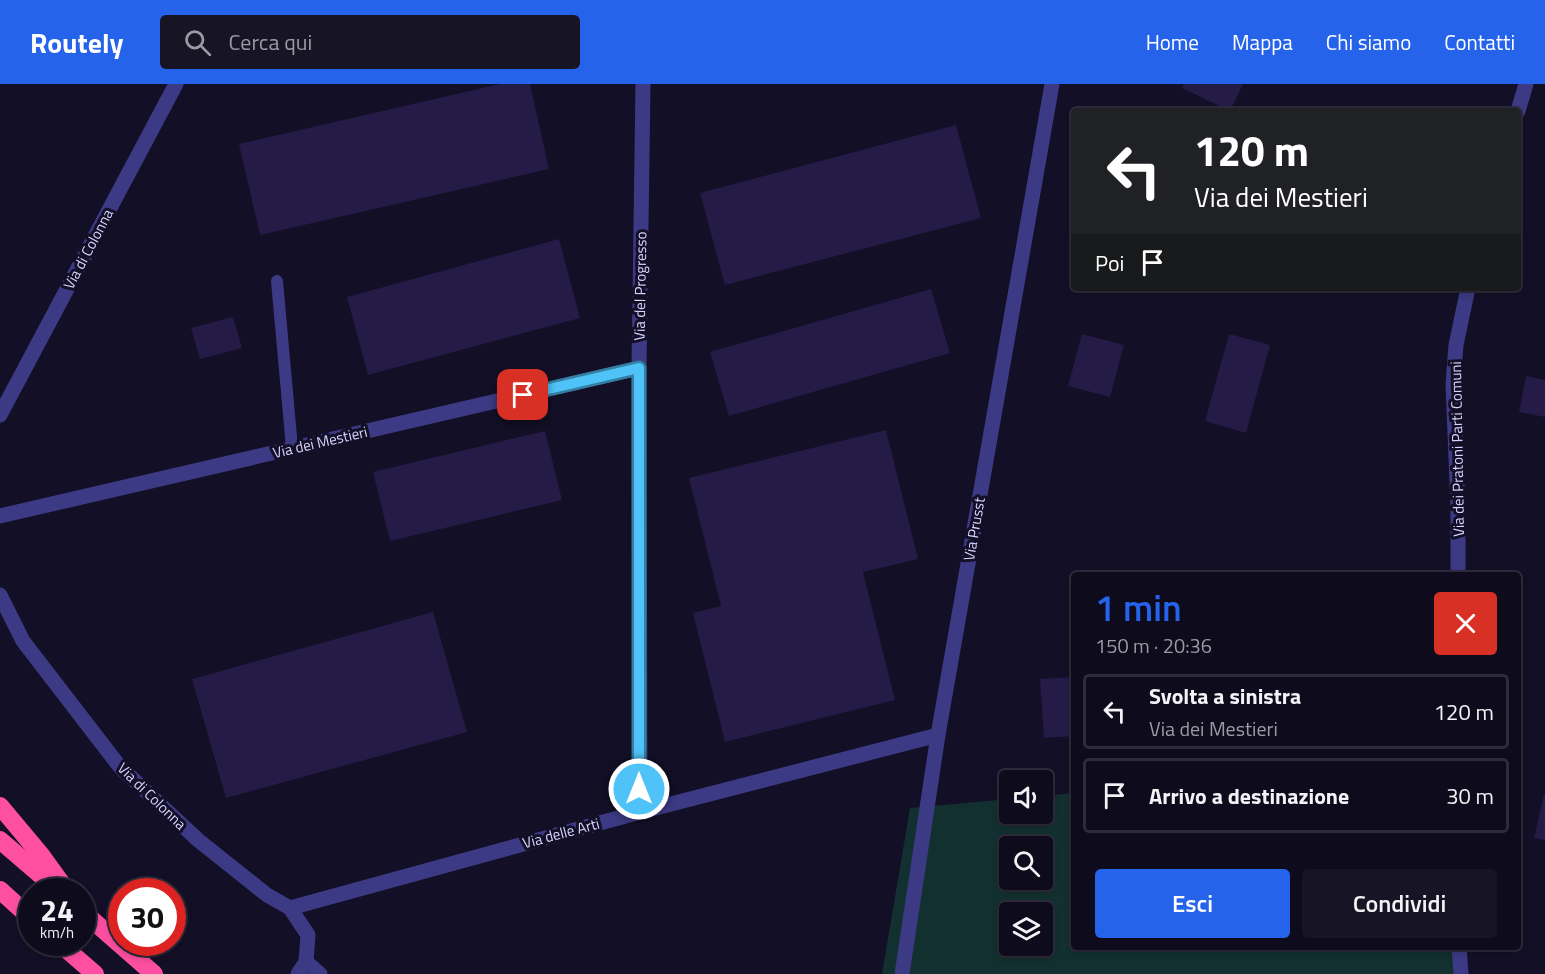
<!DOCTYPE html>
<html lang="it">
<head>
<meta charset="utf-8">
<style>
  :root { --surface:#0e0b1c; --page:#171425; --text:#f1f3f6; --muted:#9b9ba3; --line:#2e2b3b; --accent:#2563eb }
  body { margin:0; font-family:"Titillium Web",sans-serif; background:var(--page); color:var(--text); height:100vh; display:flex; flex-direction:column; font-size:22px; white-space:nowrap }
  * { box-sizing:border-box; margin:0 }
  p { font-size:20px; color:var(--muted) }
  .icon { flex:none; width:33px; height:33px; fill:none; stroke:currentColor; stroke-width:2; stroke-linecap:round; stroke-linejoin:round }
  .map { position:relative; flex:1; overflow:hidden }
  .side { position:absolute; left:1071px; top:488px; width:450px; height:378px; display:flex; flex-direction:column; background:var(--surface); border-radius:6px; box-shadow:0 3px 9px #0003,0 0 0 2px var(--line) }
  .side>* { flex:none }
  .top-card { position:absolute; left:1071px; top:24px; width:450px; height:183px; border-radius:6px; box-shadow:0 3px 9px #0003,0 0 0 2px var(--line); background:#202124; color:#fff; overflow:hidden }
  .tools { position:absolute; left:999px; top:686px; display:grid; gap:12px }
  .tools a { display:grid; place-items:center; width:54px; height:54px; border-radius:6px; background:var(--surface); box-shadow:0 3px 9px #0003,0 0 0 2px var(--line); font-size:30px }
  .speed { position:absolute; left:18px; top:794px; display:flex; gap:12px; font-size:30px; font-weight:700; text-align:center }
  .speed>* { display:grid; place-content:center; width:78px; height:78px; border-radius:50%; background:var(--surface); box-shadow:0 3px 9px #0003,0 0 0 2px var(--line); line-height:1 }
  .speed small { font-size:15px; font-weight:400 }
  .speed .limit { border:9px solid #d22; background:#fff; color:#111 }
  .pin { position:absolute; display:grid; place-items:center; width:51px; height:51px; color:#fff; margin:-26px; border-radius:12px; box-shadow:0 3px 9px #0006 }
  .me { position:absolute; width:66px; margin:-33px; rotate:0deg; stroke-linejoin:round; filter:drop-shadow(0 0 4px #0008) }
  .turn { display:flex; align-items:center; gap:21px; height:126px; padding:0 24px; font-size:27px }
  .turn .icon { width:78px; height:78px; stroke-width:2.5 }
  .turn b { display:block; font-size:42px; line-height:51px }
  .then { display:flex; align-items:center; height:57px; padding:0 24px; background:#0003; gap:12px; font-size:22px }
  .round { display:grid; place-items:center; flex:none; width:63px; height:63px; border-radius:6px; background:var(--page) }
  .summary { display:flex; align-items:center; justify-content:space-between; height:102px; padding:0 24px }
  h1 { font-size:36px; font-weight:600; line-height:45px; color:var(--accent) }
  .action { display:flex; gap:12px; margin-top:auto; padding:12px 24px }
  .action a { flex:1; height:69px; border-radius:6px; background:var(--accent); color:#fff; font-size:24px; font-weight:600; line-height:69px; text-align:center }
  .action a+a { background:var(--page); color:var(--text) }
  ul { padding:0; list-style:none }
  li { display:flex; align-items:center; gap:18px; height:75px; margin:0 12px 9px; padding:0 12px; border:3px solid var(--line); border-radius:6px }
  li div { flex:1 }
  li b { display:block; font-size:22px }
  li em { font-style:normal }
  header { display:flex; align-items:center; gap:36px; box-sizing:border-box; height:84px; padding:0 30px; background:var(--accent); color:#fff }
  header strong { font-size:28px }
  nav { display:flex; gap:33px; margin-inline-start:auto; font-size:21px }
  .search { width:420px; height:54px; background:var(--page); display:flex; align-items:center; gap:15px; box-sizing:border-box; padding:0 21px; border-radius:6px; color:var(--muted); font-size:22px }
  .map>svg:first-child { display:block }
  .green { fill:#12302f; fill-rule:evenodd }
  .building { fill:#241b47 }
  .lines { fill:none; stroke-linecap:round; stroke-linejoin:round }
  .service { stroke:#3d3a85; stroke-width:12 }
  .minor { stroke:#3d3a85; stroke-width:15 }
  .motorway { stroke:#ff4fa3; stroke-width:18 }
  .route-casing { stroke:#337fa1; stroke-width:15 }
  .route { stroke:#4fc3f7; stroke-width:10 }
  .labels { text-anchor:middle; dominant-baseline:central; stroke-width:6; stroke-linejoin:round; paint-order:stroke }
  .street-label { font-size:15px; fill:#d9d4ff; stroke:#130f26 }
</style>
</head>
<body>
<header>
<strong>Routely</strong>
<div class="search"><svg class="icon" aria-label="search" viewBox="0 0 24 24"><circle cx="10" cy="10" r="6"/><path d="M15 15l6 6"/></svg>Cerca qui</div>
<nav><a>Home</a><a>Mappa</a><a>Chi siamo</a><a>Contatti</a></nav>
</header>
<div class="map">
<svg width="1545" height="890" viewBox="0 0 1545 890">
  <rect width="100%" height="100%" fill="#130f26"/>
  <!-- green -->
  <path class="green" d="M 1074,709 L 1074,862 L 1459,863 L 1461,890 L 882,890 L 910,724 L 1009,715 L 1010,729 L 1042,729 L 1043,712 ZM 1010,762 L 1042,762 L 1042,795 L 1010,795 ZM 1010,828 L 1042,828 L 1042,861 L 1010,861 Z"/>
  <!-- building -->
  <g class="building">
    <path d="M 500,0 L 530,0 L 549,85 L 260,151 L 239,60 Z"/>
    <path d="M 1184,0 L 1243,0 L 1230,27 L 1182,4 Z"/>
    <path d="M 956,41 L 981,134 L 725,201 L 700,109 Z"/>
    <path d="M 559,155 L 580,234 L 368,291 L 347,213 Z"/>
    <path d="M 931,205 L 950,269 L 729,332 L 710,268 Z"/>
    <path d="M 233,233 L 242,264 L 200,275 L 191,244 Z"/>
    <path d="M 1082,250 L 1124,261 L 1110,313 L 1068,302 Z"/>
    <path d="M 1229,250 L 1270,261 L 1246,349 L 1205,337 Z"/>
    <path d="M 1526,292 L 1545,296 L 1545,333 L 1519,328 Z"/>
    <path d="M 886,346 L 918,475 L 863,488 L 895,616 L 725,658 L 693,529 L 721,522 L 689,394 Z"/>
    <path d="M 545,347 L 562,416 L 390,457 L 373,388 Z"/>
    <path d="M 433,528 L 467,648 L 226,714 L 192,595 Z"/>
    <path d="M 1074,593 L 1074,652 L 1044,654 L 1040,595 Z"/>
    <path d="M 1544,710 L 1545,710 L 1545,756 L 1534,754 Z"/>
  </g>
  <g class="lines">
    <!-- service -->
    <path class="service" d="M 277,197 L 292,364"/>
    <!-- minor -->
    <g class="minor">
      <path d="M 1518,27 L 1526,0"/>
      <path d="M 0,331 L 176,0"/>
      <path d="M 0,432 L 639,284"/>
      <path d="M 1458,490 L 1458,423 L 1453,300 L 1456,261 L 1468,204"/>
      <path d="M 0,511 L 23,557 L 120,683 L 198,756 L 267,811 L 290,824 L 308,851 L 306,878 L 298,890"/>
      <path d="M 640,728 L 639,284 L 643,0"/>
      <path d="M 290,824 L 640,728 L 938,651"/>
      <path d="M 1459,862 L 1461,890"/>
      <path d="M 306,878 L 320,890"/>
      <path d="M 902,890 L 938,651 L 1052,0"/>
    </g>
    <!-- motorway -->
    <g class="motorway">
      <path d="M 0,722 L 41,771 L 67,807"/>
      <path d="M 0,756 L 58,806"/>
      <path d="M 0,806 L 32,835"/>
      <path d="M 82,827 L 154,890"/>
      <path d="M 58,858 L 95,890"/>
    </g>
  </g>
  <g class="lines">
    <defs>
      <path id="route" d="M 523,311 L 639,284 L 639,705"/>
    </defs>
    <!-- route casing -->
    <use href="#route" class="route-casing"/>
    <!-- route -->
    <use href="#route" class="route"/>
  </g>
  <g class="labels">
    <!-- street labels -->
    <g class="street-label">
      <text transform="translate(88 165) rotate(-62)">Via di Colonna</text>
      <text transform="translate(640 202) rotate(-89)">Via del Progresso</text>
      <text transform="translate(320 358) rotate(-13)">Via dei Mestieri</text>
      <text transform="translate(1457 365) rotate(-91)">Via dei Pratoni Parti Comuni</text>
      <text transform="translate(974 445) rotate(-80)">Via Prusst</text>
      <text transform="translate(152 712) rotate(44)">Via di Colonna</text>
      <text transform="translate(561 749) rotate(-15)">Via delle Arti</text>
    </g>
  </g>
</svg>
<div class="tools">
<a><svg class="icon" aria-label="sound" viewBox="0 0 24 24"><path d="M4 9h4l5-4v14l-5-4H4zM17 9q2 3 0 6"/></svg></a>
<a><svg class="icon" aria-label="search" viewBox="0 0 24 24"><circle cx="10" cy="10" r="6"/><path d="M15 15l6 6"/></svg></a>
<a><svg class="icon" aria-label="layers" viewBox="0 0 24 24"><path d="M12 4l9 5-9 5-9-5zM3 14l9 5 9-5"/></svg></a>
</div>
<div class="speed"><div>24<small>km/h</small></div><div class="limit">30</div></div>
<div class="pin" style="left:523px;top:311px;background:#d93025"><svg class="icon" aria-label="arrive" viewBox="0 0 24 24"><path d="M6 21V4h12l-3 4 3 4H6"/></svg></div>
<svg class="me" style="left:639px;top:705px" viewBox="-20 -20 40 40"><circle r="17" fill="#4fc3f7" stroke="#fff" stroke-width="3"/><path d="M0-11L8 9 0 5-8 9z" fill="#fff"/></svg>
<div class="top-card">
<div class="turn"><svg class="icon" aria-label="left" viewBox="0 0 24 24"><path d="M17 20v-9H6M10 6l-5 5 5 5"/></svg><div><b>120 m</b>Via dei Mestieri</div></div>
<div class="then">Poi<svg class="icon" aria-label="arrive" viewBox="0 0 24 24"><path d="M6 21V4h12l-3 4 3 4H6"/></svg></div>
</div>
<section class="side">
<div class="summary"><div><h1>1 min</h1><p>150 m · 20:36</p></div><a class="round" style="background:#d93025;color:#fff"><svg class="icon" aria-label="close" viewBox="0 0 24 24"><path d="M6 6l12 12M18 6L6 18"/></svg></a></div>
<ul>
<li><svg class="icon" aria-label="left" viewBox="0 0 24 24"><path d="M17 20v-9H6M10 6l-5 5 5 5"/></svg><div><b>Svolta a sinistra</b><p>Via dei Mestieri</p></div><em>120 m</em></li>
<li><svg class="icon" aria-label="arrive" viewBox="0 0 24 24"><path d="M6 21V4h12l-3 4 3 4H6"/></svg><div><b>Arrivo a destinazione</b></div><em>30 m</em></li>
</ul>
<div class="action"><a>Esci</a><a>Condividi</a></div>
</section>
</div>
</body>
</html>
